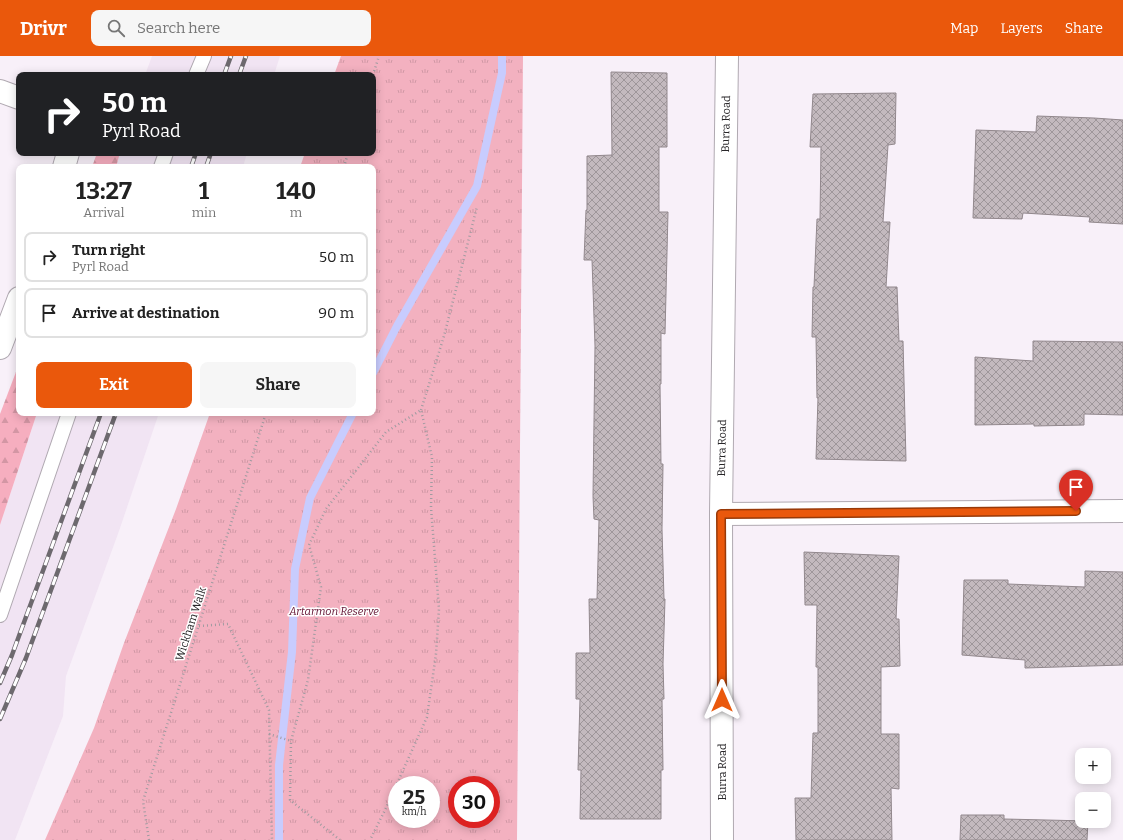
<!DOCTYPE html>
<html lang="en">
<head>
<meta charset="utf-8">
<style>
  :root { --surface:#fff; --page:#f6f6f6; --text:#222; --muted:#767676; --line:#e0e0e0; --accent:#ea580c }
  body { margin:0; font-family:Bitter,serif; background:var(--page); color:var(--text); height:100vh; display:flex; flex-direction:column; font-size:15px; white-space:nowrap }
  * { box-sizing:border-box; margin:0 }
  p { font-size:13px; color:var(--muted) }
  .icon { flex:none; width:22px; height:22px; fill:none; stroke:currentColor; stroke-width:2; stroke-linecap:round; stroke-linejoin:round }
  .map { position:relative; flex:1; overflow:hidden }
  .sheet { position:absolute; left:16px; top:108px; width:360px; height:252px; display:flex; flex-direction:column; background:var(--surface); border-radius:8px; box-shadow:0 2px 10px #0003 }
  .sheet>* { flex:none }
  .top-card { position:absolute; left:16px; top:16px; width:360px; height:84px; border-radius:8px; box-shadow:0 2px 10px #0003; background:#202124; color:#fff; overflow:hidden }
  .buttons { position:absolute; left:1075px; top:692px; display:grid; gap:8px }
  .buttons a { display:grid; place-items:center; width:36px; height:36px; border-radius:8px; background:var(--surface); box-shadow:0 2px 10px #0003; font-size:20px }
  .speed { position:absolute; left:388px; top:720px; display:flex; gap:8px; font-size:20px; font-weight:700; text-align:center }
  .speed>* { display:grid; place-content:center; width:52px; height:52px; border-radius:50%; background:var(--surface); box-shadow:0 2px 10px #0003; line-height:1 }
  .speed small { font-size:10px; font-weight:400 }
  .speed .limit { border:6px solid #d22; background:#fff; color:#111 }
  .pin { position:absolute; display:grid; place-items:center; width:34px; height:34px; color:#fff; margin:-41px -17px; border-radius:50% 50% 50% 0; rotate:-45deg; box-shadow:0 0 4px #0007 }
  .pin .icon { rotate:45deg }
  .me { position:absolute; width:44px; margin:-22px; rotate:0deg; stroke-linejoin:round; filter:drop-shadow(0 0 3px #0008) }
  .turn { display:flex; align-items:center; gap:14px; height:84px; padding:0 20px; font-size:18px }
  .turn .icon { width:52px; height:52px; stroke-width:2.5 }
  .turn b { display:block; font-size:28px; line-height:34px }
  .eta { display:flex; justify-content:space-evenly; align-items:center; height:68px; text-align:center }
  .eta b { font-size:24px; font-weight:700; line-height:28px }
  .primary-button { display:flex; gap:8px; margin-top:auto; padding:8px 20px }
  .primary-button a { flex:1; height:46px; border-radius:8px; background:var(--accent); color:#fff; font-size:16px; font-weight:700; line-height:46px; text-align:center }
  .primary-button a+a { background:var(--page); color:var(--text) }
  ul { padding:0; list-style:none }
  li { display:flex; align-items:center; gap:12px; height:50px; margin:0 8px 6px; padding:0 12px; border:2px solid var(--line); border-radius:8px }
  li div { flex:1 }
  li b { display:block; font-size:15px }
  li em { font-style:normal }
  header { display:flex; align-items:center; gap:24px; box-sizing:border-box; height:56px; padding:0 20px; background:var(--accent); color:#fff }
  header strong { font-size:19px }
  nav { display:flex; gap:22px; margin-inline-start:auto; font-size:14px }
  .search { width:280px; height:36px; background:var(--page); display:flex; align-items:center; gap:10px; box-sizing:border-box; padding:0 14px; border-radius:8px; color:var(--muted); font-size:15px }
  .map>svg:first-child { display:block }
  .built { fill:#f1e4f3 }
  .forest { fill:url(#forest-firs) }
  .park { fill:url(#park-tufts); fill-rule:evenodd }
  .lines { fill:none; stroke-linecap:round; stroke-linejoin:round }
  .stream { stroke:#c8ccfe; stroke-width:8 }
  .building { fill:url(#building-cross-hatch); stroke:#92888d }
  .service-casing { stroke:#b0a9b1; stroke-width:16 }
  .minor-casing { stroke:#b0a9b1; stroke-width:24 }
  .path { stroke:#a09ba1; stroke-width:2.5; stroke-dasharray:1 3; stroke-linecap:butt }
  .service { stroke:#fff; stroke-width:14 }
  .minor { stroke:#fff; stroke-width:22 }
  .rail-casing { stroke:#6d696e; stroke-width:4.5 }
  .rail { stroke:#fff; stroke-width:3; stroke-dasharray:9; stroke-linecap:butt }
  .route-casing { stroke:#983908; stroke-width:10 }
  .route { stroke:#ea580c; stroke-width:7 }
  .labels { text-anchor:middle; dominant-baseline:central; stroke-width:3; stroke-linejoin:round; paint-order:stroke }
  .street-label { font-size:11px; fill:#282629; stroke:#fff }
  .park-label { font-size:11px; font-style:italic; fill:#621030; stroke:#fff }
</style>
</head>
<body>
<header>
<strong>Drivr</strong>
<div class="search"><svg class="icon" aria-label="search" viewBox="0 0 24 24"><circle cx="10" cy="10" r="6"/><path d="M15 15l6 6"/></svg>Search here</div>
<nav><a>Map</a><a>Layers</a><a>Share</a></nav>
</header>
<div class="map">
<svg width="1123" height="784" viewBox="0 0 1123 784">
  <defs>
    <pattern id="forest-firs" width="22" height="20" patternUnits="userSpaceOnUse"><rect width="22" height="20" fill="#f6aebf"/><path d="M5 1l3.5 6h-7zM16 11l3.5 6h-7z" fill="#d396a4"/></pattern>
    <pattern id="park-tufts" width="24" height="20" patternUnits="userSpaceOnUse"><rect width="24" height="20" fill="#f3b1c0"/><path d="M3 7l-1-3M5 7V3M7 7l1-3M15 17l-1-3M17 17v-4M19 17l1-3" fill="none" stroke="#d098a5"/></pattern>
    <pattern id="building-cross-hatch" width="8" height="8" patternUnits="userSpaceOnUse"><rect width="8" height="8" fill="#c3b9be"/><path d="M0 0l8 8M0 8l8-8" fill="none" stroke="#9e969a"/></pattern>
  </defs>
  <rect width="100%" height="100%" fill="#f8f0f9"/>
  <!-- built -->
  <g class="built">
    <path d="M 152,0 L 280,0 L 274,19 L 145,19 Z"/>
    <path d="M 120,97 L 247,97 L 243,111 L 116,111 Z"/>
    <path d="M 37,357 L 159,357 L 119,475 L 66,620 L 63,660 L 15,784 L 0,784 L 0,469 Z"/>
  </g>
  <!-- forest -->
  <g class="forest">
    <path d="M 97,97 L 120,97 L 116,111 L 92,111 Z"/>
    <path d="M 19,308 L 19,357 L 37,357 L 0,469 L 0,358 Z"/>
  </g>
  <!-- park -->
  <path class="park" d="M 341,0 L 523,0 L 517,784 L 45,784 L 94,672 L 124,587 L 176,453 L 210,357 L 373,357 L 373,111 L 300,111 L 305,97 L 373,97 L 373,19 L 334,19 ZM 397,729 L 431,729 L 431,763 L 397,763 ZM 457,729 L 491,729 L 491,763 L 457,763 Z"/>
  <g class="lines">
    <!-- stream -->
    <g class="stream">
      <path d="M 373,317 L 397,270 L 477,130 L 502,17 L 502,0"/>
      <path d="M 279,784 L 279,709 L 292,596 L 295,513 L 310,442 L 353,357"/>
    </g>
  </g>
  <!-- building -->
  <g class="building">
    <path d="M 611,16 L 667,17 L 667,91 L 659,91 L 659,156 L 668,156 L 665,278 L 661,277 L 661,328 L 660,328 L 661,408 L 663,408 L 662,473 L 664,543 L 665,543 L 663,608 L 664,643 L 662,643 L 663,714 L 661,714 L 661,763 L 580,763 L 581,714 L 578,714 L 580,643 L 576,643 L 576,597 L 590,597 L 589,543 L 597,543 L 599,464 L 594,463 L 593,440 L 595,290 L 592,204 L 584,204 L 586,154 L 587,154 L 587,100 L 612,99 Z"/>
    <path d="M 896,37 L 895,88 L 888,89 L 883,166 L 890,166 L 886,231 L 897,231 L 899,285 L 903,285 L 906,405 L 816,403 L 818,342 L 817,342 L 816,281 L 812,281 L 813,231 L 814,231 L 817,163 L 820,163 L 821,91 L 810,91 L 813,38 Z"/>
    <path d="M 1037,60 L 1094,62 L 1123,64 L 1123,168 L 1089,166 L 1090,161 L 1023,157 L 1022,163 L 973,162 L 976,74 L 1036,76 Z"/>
    <path d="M 1033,285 L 1123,286 L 1123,359 L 1084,358 L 1084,369 L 1034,370 L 1034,368 L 975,369 L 975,301 L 1033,305 Z"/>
    <path d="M 804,496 L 899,500 L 896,563 L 899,563 L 900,610 L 881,611 L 881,678 L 899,678 L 899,733 L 891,732 L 892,784 L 796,784 L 795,742 L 811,742 L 813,677 L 818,677 L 818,611 L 816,611 L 817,549 L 805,549 Z"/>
    <path d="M 1085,515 L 1123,516 L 1123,609 L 1025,612 L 1025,604 L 962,599 L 964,524 L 1008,524 L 1008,528 L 1085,531 Z"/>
    <path d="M 961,759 L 1004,759 L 1004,763 L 1088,765 L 1087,784 L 960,784 Z"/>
  </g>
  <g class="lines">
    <defs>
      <g id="service">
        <path d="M 196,19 L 204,0"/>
        <path d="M 161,111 L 166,97"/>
        <path d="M 0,559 L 69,357"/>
      </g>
      <g id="minor">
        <path d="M 0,35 L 19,42"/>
        <path d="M 64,111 L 68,97"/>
        <path d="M 0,292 L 19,242"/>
        <path d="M 721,458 L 1123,455"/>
        <path d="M 722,784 L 721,458 L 727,0"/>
      </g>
    </defs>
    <!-- service casing -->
    <use href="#service" class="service-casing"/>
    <!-- minor casing -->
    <use href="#minor" class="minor-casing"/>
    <!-- path -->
    <g class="path">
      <path d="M 373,19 L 379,0"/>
      <path d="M 344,111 L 348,97"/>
      <path d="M 421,354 L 444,280 L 477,151"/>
      <path d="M 199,570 L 228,568 L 269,654 L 272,784"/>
      <path d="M 269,678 L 291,685"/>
      <path d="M 149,784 L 143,745 L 266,357"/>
      <path d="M 340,784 L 290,744 L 291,685 L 308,624 L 321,531 L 309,489 L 326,453 L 386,376 L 421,354 L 432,401 L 431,452 L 439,553 L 436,598 L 427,661 L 387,750 L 370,784"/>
    </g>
    <!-- service -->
    <use href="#service" class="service"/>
    <!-- minor -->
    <use href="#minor" class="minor"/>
    <defs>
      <g id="rail">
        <path d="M 224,19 L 231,0"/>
        <path d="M 239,19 L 246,0"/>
        <path d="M 191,111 L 196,97"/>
        <path d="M 206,111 L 211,97"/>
        <path d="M 0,627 L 12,599 L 101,357"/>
        <path d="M 0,663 L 26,602 L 116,357"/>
      </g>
    </defs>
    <!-- rail casing -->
    <use href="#rail" class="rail-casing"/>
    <!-- rail -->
    <use href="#rail" class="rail"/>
  </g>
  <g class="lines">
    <defs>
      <path id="route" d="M 722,644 L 721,458 L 1076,455"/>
    </defs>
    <!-- route casing -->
    <use href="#route" class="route-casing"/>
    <!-- route -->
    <use href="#route" class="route"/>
  </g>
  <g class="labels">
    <!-- street labels -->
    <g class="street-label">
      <text transform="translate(726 68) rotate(-89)">Burra Road</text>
      <text transform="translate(722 392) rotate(-89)">Burra Road</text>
      <text transform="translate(191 568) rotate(-72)">Wickham Walk</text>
      <text transform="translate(722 716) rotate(-90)">Burra Road</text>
    </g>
    <!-- park labels -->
    <g class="park-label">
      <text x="334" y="555">Artarmon Reserve</text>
    </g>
  </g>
</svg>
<div class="buttons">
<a>+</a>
<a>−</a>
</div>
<div class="speed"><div>25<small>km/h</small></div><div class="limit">30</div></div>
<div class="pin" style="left:1076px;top:455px;background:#d93025"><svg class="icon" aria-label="arrive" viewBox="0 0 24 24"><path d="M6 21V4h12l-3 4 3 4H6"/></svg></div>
<svg class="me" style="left:722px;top:644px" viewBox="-20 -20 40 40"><path d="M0-17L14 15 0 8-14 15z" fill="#ea580c" stroke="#fff" stroke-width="4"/></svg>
<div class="top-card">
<div class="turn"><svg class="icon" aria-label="right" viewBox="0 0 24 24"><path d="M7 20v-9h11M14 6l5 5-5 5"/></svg><div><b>50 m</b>Pyrl Road</div></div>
</div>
<section class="sheet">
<div class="eta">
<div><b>13:27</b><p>Arrival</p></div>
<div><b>1</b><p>min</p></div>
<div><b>140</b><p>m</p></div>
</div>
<ul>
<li><svg class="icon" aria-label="right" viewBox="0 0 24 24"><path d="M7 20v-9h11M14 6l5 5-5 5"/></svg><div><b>Turn right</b><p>Pyrl Road</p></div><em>50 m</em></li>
<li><svg class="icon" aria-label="arrive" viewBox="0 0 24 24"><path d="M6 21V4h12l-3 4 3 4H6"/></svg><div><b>Arrive at destination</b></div><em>90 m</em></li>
</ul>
<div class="primary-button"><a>Exit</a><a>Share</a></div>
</section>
</div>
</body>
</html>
